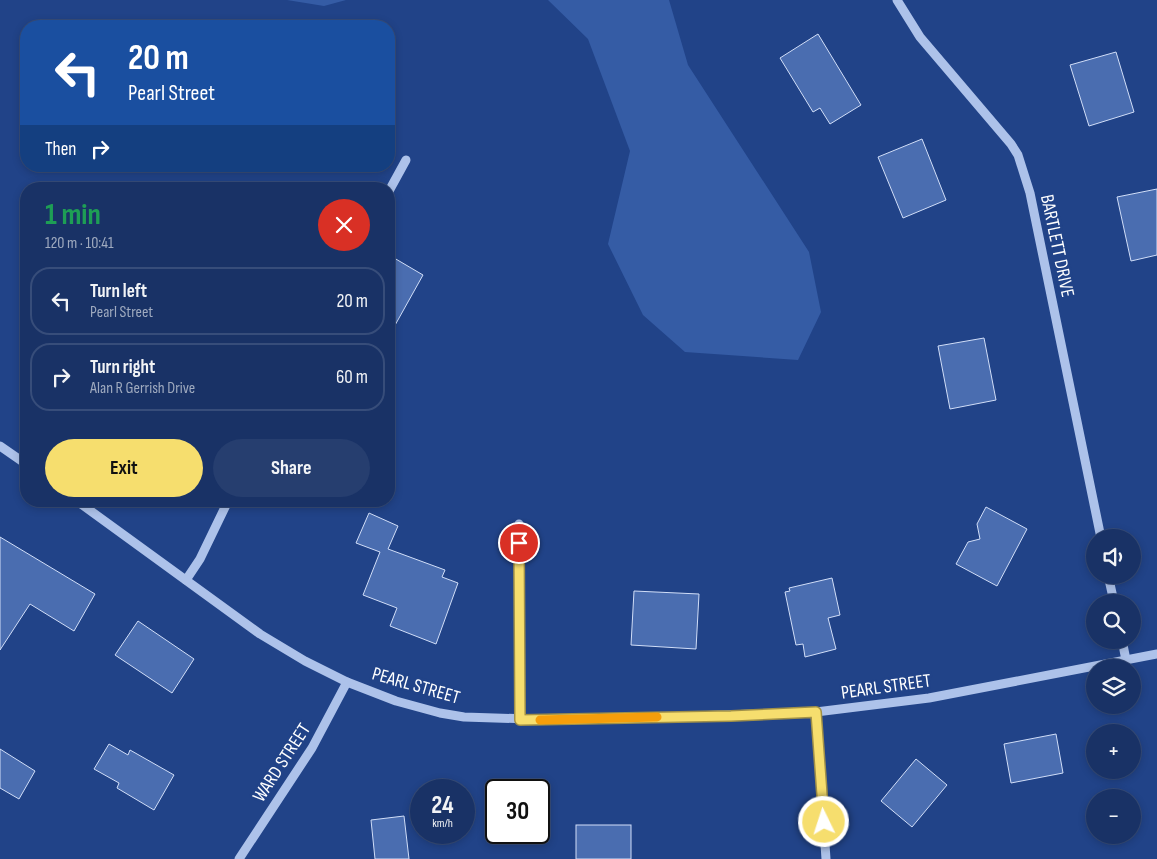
<!DOCTYPE html>
<html lang="en">
<head>
<meta charset="utf-8">
<style>
  :root { --surface:#193266; --page:#263e6f; --text:#f1f3f6; --muted:#9faabf; --line:#374d7a; --accent:#f6de6e }
  body { margin:0; font-family:"Sofia Sans Condensed",sans-serif; background:var(--page); color:var(--text); height:100vh; display:flex; flex-direction:column; font-size:19px; white-space:nowrap }
  * { box-sizing:border-box; margin:0 }
  p { font-size:16px; color:var(--muted) }
  .icon { flex:none; width:28px; height:28px; fill:none; stroke:currentColor; stroke-width:2; stroke-linecap:round; stroke-linejoin:round }
  .map { position:relative; flex:1; overflow:hidden }
  .panel { position:absolute; left:20px; top:182px; width:375px; height:325px; display:flex; flex-direction:column; background:var(--surface); border-radius:20px; box-shadow:0 2px 8px #0003,0 0 0 1px var(--line) }
  .panel>* { flex:none }
  .banner { position:absolute; left:20px; top:20px; width:375px; height:152px; border-radius:20px; box-shadow:0 2px 8px #0003,0 0 0 1px var(--line); background:#1a4fa0; color:#fff; overflow:hidden }
  .controls { position:absolute; left:1086px; top:529px; display:grid; gap:10px }
  .controls a { display:grid; place-items:center; width:55px; height:55px; border-radius:50%; background:var(--surface); box-shadow:0 2px 8px #0003,0 0 0 1px var(--line); font-size:25px }
  .speed { position:absolute; left:410px; top:779px; display:flex; gap:10px; font-size:25px; font-weight:700; text-align:center }
  .speed>* { display:grid; place-content:center; width:65px; height:65px; border-radius:50%; background:var(--surface); box-shadow:0 2px 8px #0003,0 0 0 1px var(--line); line-height:1 }
  .speed small { font-size:12px; font-weight:400 }
  .speed .limit { border:2px solid #111; border-radius:8px; background:#fff; color:#111 }
  .pin { position:absolute; display:grid; place-items:center; width:42px; height:42px; color:#fff; margin:-21px; border:2px solid #fff; border-radius:50%; box-shadow:0 1px 5px #0007 }
  .me { position:absolute; width:55px; margin:-28px; rotate:356deg; stroke-linejoin:round; filter:drop-shadow(0 0 4px #0008) }
  .turn { display:flex; align-items:center; gap:18px; height:105px; padding:0 25px; font-size:22px }
  .turn .icon { width:65px; height:65px; stroke-width:2.5 }
  .turn b { display:block; font-size:35px; line-height:42px }
  .then { display:flex; align-items:center; height:48px; padding:0 25px; background:#0003; gap:10px; font-size:19px }
  .round { display:grid; place-items:center; flex:none; width:52px; height:52px; border-radius:26px; background:var(--page) }
  .summary { display:flex; align-items:center; justify-content:space-between; height:85px; padding:0 25px }
  h1 { font-size:30px; font-weight:700; line-height:38px; color:#1e9e55 }
  .action { display:flex; gap:10px; margin-top:auto; padding:10px 25px }
  .action a { flex:1; height:58px; border-radius:30px; background:var(--accent); color:#111; font-size:20px; font-weight:700; line-height:58px; text-align:center }
  .action a+a { background:var(--page); color:var(--text) }
  ul { padding:0; list-style:none }
  li { display:flex; align-items:center; gap:15px; height:68px; margin:0 10px 8px; padding:0 15px; border:2px solid var(--line); border-radius:20px }
  li div { flex:1 }
  li b { display:block; font-size:19px }
  li em { font-style:normal }
  .map>svg:first-child { display:block }
  .green { fill:#355ca5 }
  .building { fill:#4a6db0; stroke:#d1def8 }
  .lines { fill:none; stroke-linecap:round; stroke-linejoin:round }
  .minor { stroke:#adc2ea; stroke-width:9 }
  .route-casing { stroke:#a09048; stroke-width:12 }
  .route { stroke:#f6de6e; stroke-width:9 }
  .slow { stroke:#f59e0b; stroke-width:9 }
  .labels { text-anchor:middle; dominant-baseline:central; stroke-width:5; stroke-linejoin:round; paint-order:stroke }
  .street-label { font-size:19px; fill:#fff; stroke:#214388 }
</style>
</head>
<body>
<div class="map">
<svg width="1157" height="859" viewBox="0 0 1157 859">
  <rect width="100%" height="100%" fill="#214388"/>
  <!-- green -->
  <g class="green">
    <path d="M 287,0 L 346,0 L 324,6 Z"/>
    <path d="M 548,0 L 669,0 L 688,65 L 809,252 L 821,312 L 798,360 L 685,352 L 643,315 L 608,244 L 630,151 L 588,39 Z"/>
  </g>
  <!-- building -->
  <g class="building">
    <path d="M 818,34 L 861,105 L 830,124 L 820,108 L 813,112 L 780,58 Z"/>
    <path d="M 1116,52 L 1134,112 L 1089,126 L 1070,65 Z"/>
    <path d="M 922,139 L 946,200 L 903,218 L 878,157 Z"/>
    <path d="M 1157,189 L 1157,255 L 1131,261 L 1117,197 Z"/>
    <path d="M 389,255 L 423,275 L 389,336 Z"/>
    <path d="M 984,338 L 996,400 L 950,409 L 938,346 Z"/>
    <path d="M 986,507 L 1027,529 L 997,586 L 956,564 L 968,542 L 980,539 L 977,524 Z"/>
    <path d="M 369,513 L 398,526 L 388,549 L 445,570 L 442,577 L 458,583 L 436,644 L 390,626 L 397,608 L 363,595 L 380,552 L 356,543 Z"/>
    <path d="M 0,537 L 95,594 L 74,631 L 30,604 L 0,650 Z"/>
    <path d="M 832,578 L 840,615 L 828,618 L 836,649 L 805,657 L 803,644 L 796,645 L 785,592 L 790,591 L 789,588 Z"/>
    <path d="M 634,591 L 699,594 L 696,649 L 631,645 Z"/>
    <path d="M 138,621 L 194,659 L 172,693 L 115,655 Z"/>
    <path d="M 1056,734 L 1063,773 L 1011,783 L 1004,744 Z"/>
    <path d="M 109,744 L 128,755 L 130,750 L 174,775 L 154,810 L 117,788 L 119,783 L 94,769 Z"/>
    <path d="M 0,749 L 35,771 L 19,799 L 0,788 Z"/>
    <path d="M 916,759 L 947,785 L 912,827 L 881,801 Z"/>
    <path d="M 404,816 L 409,859 L 375,859 L 371,820 Z"/>
    <rect x="576" y="825" width="55" height="34"/>
  </g>
  <g class="lines">
    <!-- minor -->
    <g class="minor">
      <path d="M 897,0 L 920,37 L 1011,144 L 1018,155 L 1030,193 L 1101,538"/>
      <path d="M 389,191 L 406,160"/>
      <path d="M 0,446 L 26,464"/>
      <path d="M 77,501 L 260,634 L 305,661 L 347,682 L 396,701 L 440,713 L 464,717 L 562,720 L 816,712 L 929,698 L 1157,654"/>
      <path d="M 519,524 L 520,720"/>
      <path d="M 1108,575 L 1114,602"/>
      <path d="M 186,580 L 200,559 L 228,501"/>
      <path d="M 1122,640 L 1126,660"/>
      <path d="M 816,712 L 826,859"/>
      <path d="M 239,859 L 312,748 L 347,682"/>
    </g>
  </g>
  <g class="lines">
    <defs>
      <path id="route" d="M 519,543 L 520,720 L 731,716 L 816,712 L 824,822"/>
    </defs>
    <!-- route casing -->
    <use href="#route" class="route-casing"/>
    <!-- route -->
    <use href="#route" class="route"/>
    <!-- slow -->
    <path class="slow" d="M 540,720 L 657,717"/>
  </g>
  <g class="labels">
    <!-- street labels -->
    <g class="street-label">
      <text transform="translate(1057 246) rotate(78)">BARTLETT DRIVE</text>
      <text transform="translate(416 686) rotate(16)">PEARL STREET</text>
      <text transform="translate(886 687) rotate(-8)">PEARL STREET</text>
      <text transform="translate(282 763) rotate(-57)">WARD STREET</text>
    </g>
  </g>
</svg>
<div class="controls">
<a><svg class="icon" aria-label="sound" viewBox="0 0 24 24"><path d="M4 9h4l5-4v14l-5-4H4zM17 9q2 3 0 6"/></svg></a>
<a><svg class="icon" aria-label="search" viewBox="0 0 24 24"><circle cx="10" cy="10" r="6"/><path d="M15 15l6 6"/></svg></a>
<a><svg class="icon" aria-label="layers" viewBox="0 0 24 24"><path d="M12 4l9 5-9 5-9-5zM3 14l9 5 9-5"/></svg></a>
<a>+</a>
<a>−</a>
</div>
<div class="speed"><div>24<small>km/h</small></div><div class="limit">30</div></div>
<div class="pin" style="left:519px;top:543px;background:#d93025"><svg class="icon" aria-label="arrive" viewBox="0 0 24 24"><path d="M6 21V4h12l-3 4 3 4H6"/></svg></div>
<svg class="me" style="left:824px;top:822px" viewBox="-20 -20 40 40"><circle r="17" fill="#f6de6e" stroke="#fff" stroke-width="3"/><path d="M0-11L8 9 0 5-8 9z" fill="#fff"/></svg>
<div class="banner">
<div class="turn"><svg class="icon" aria-label="left" viewBox="0 0 24 24"><path d="M17 20v-9H6M10 6l-5 5 5 5"/></svg><div><b>20 m</b>Pearl Street</div></div>
<div class="then">Then<svg class="icon" aria-label="right" viewBox="0 0 24 24"><path d="M7 20v-9h11M14 6l5 5-5 5"/></svg></div>
</div>
<section class="panel">
<div class="summary"><div><h1>1 min</h1><p>120 m · 10:41</p></div><a class="round" style="background:#d93025;color:#fff"><svg class="icon" aria-label="close" viewBox="0 0 24 24"><path d="M6 6l12 12M18 6L6 18"/></svg></a></div>
<ul>
<li><svg class="icon" aria-label="left" viewBox="0 0 24 24"><path d="M17 20v-9H6M10 6l-5 5 5 5"/></svg><div><b>Turn left</b><p>Pearl Street</p></div><em>20 m</em></li>
<li><svg class="icon" aria-label="right" viewBox="0 0 24 24"><path d="M7 20v-9h11M14 6l5 5-5 5"/></svg><div><b>Turn right</b><p>Alan R Gerrish Drive</p></div><em>60 m</em></li>
</ul>
<div class="action"><a>Exit</a><a>Share</a></div>
</section>
</div>
</body>
</html>
